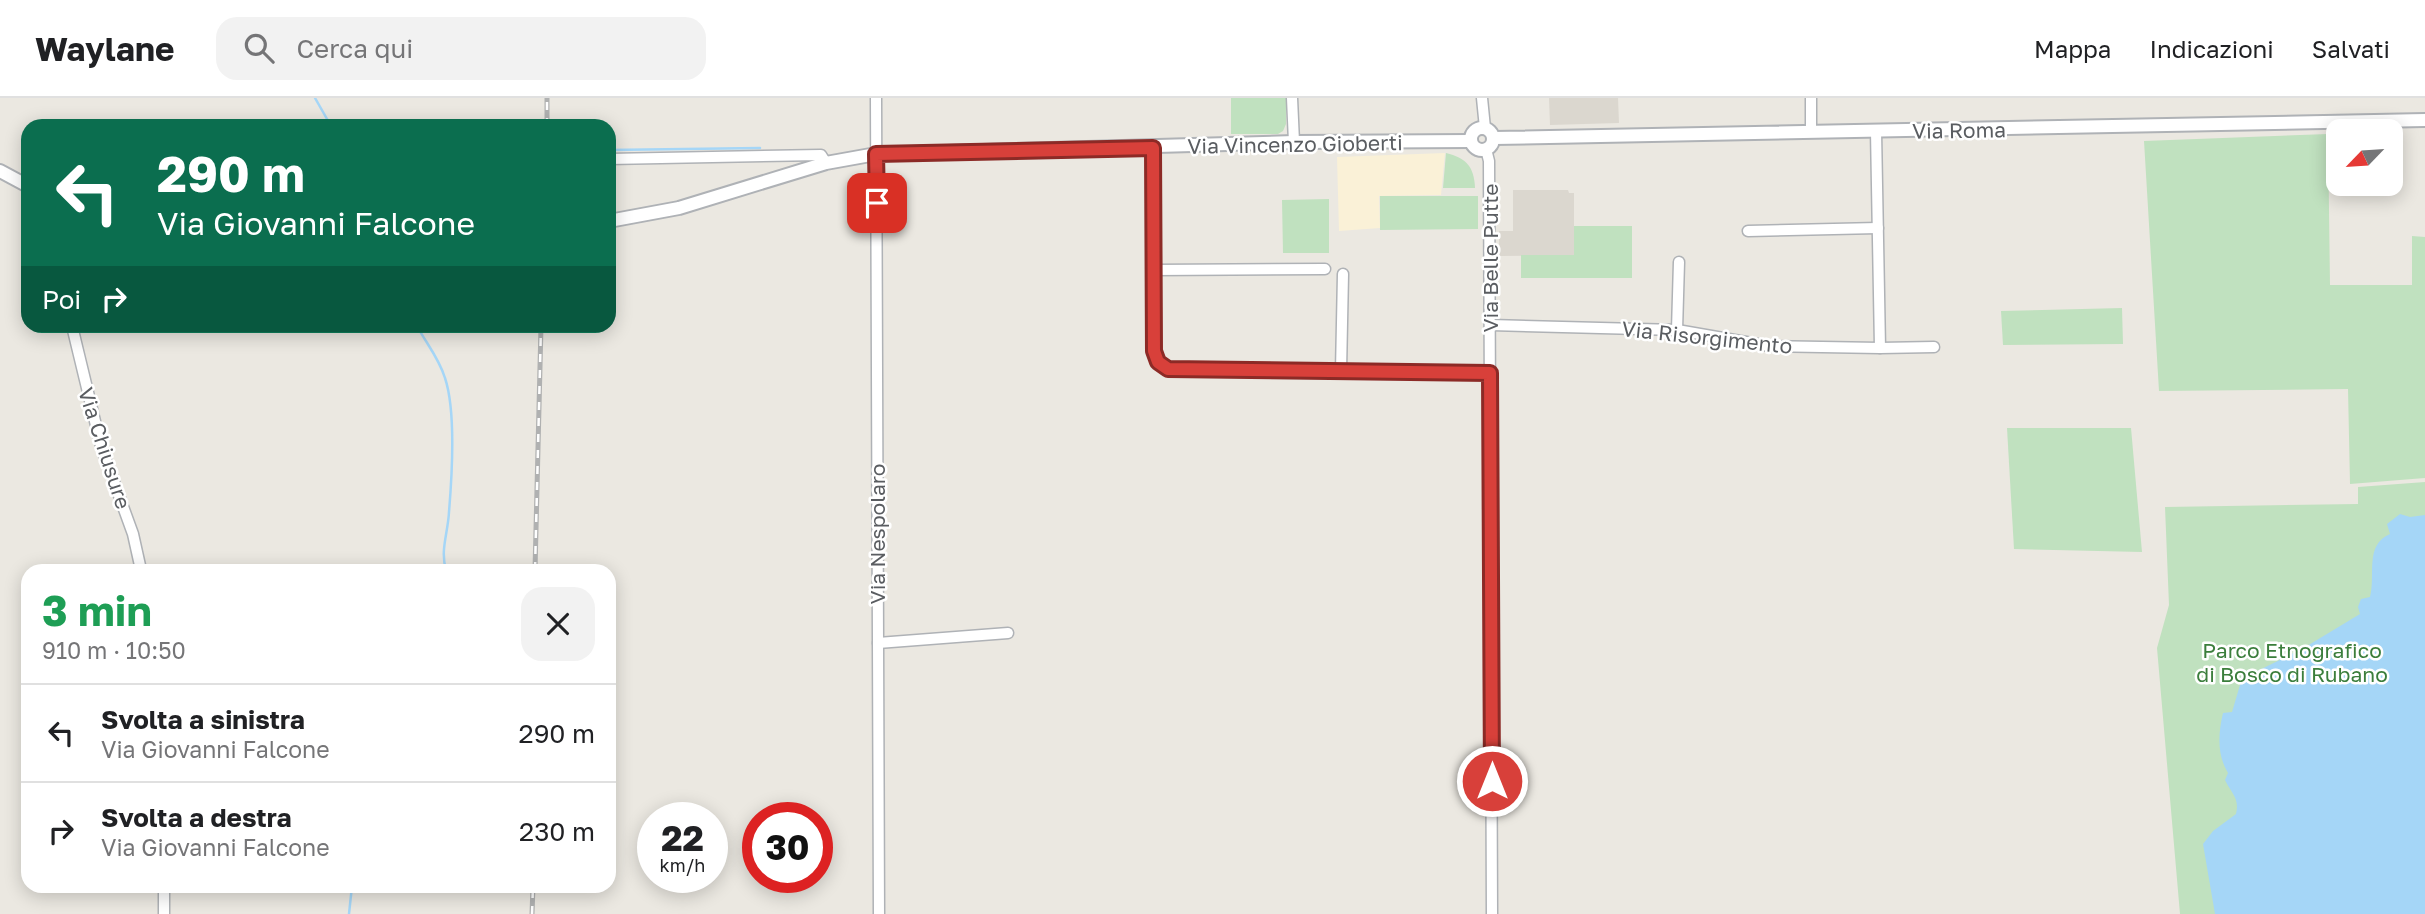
<!DOCTYPE html>
<html lang="it">
<head>
<meta charset="utf-8">
<style>
  :root { --surface:#fff; --page:#f2f2f2; --text:#202124; --muted:#757577; --line:#e0e0e0 }
  body { margin:0; font-family:"Golos Text",sans-serif; background:var(--page); color:var(--text); height:100vh; display:flex; flex-direction:column; font-size:26px; white-space:nowrap }
  * { box-sizing:border-box; margin:0 }
  p { font-size:23px; color:var(--muted) }
  .icon { flex:none; width:38px; height:38px; fill:none; stroke:currentColor; stroke-width:2; stroke-linecap:round; stroke-linejoin:round }
  .map { position:relative; flex:1; overflow:hidden }
  .panel { position:absolute; left:21px; top:466px; width:595px; height:329px; display:flex; flex-direction:column; background:var(--surface); border-radius:21px; box-shadow:0 4px 18px #0003 }
  .panel>* { flex:none }
  .banner { position:absolute; left:21px; top:21px; width:595px; height:214px; border-radius:21px; box-shadow:0 4px 18px #0003; background:#0b6e4f; color:#fff; overflow:hidden }
  .needle { width:46px; rotate:245deg }
  .fabs { position:absolute; left:2326px; top:21px; display:grid; gap:14px }
  .fabs a { display:grid; place-items:center; width:77px; height:77px; border-radius:14px; background:var(--surface); box-shadow:0 4px 18px #0003; font-size:35px }
  .speed { position:absolute; left:637px; top:704px; display:flex; gap:14px; font-size:35px; font-weight:700; text-align:center }
  .speed>* { display:grid; place-content:center; width:91px; height:91px; border-radius:50%; background:var(--surface); box-shadow:0 4px 18px #0003; line-height:1 }
  .speed small { font-size:18px; font-weight:400 }
  .speed .limit { border:10px solid #d22; background:#fff; color:#111 }
  .pin { position:absolute; display:grid; place-items:center; width:60px; height:60px; color:#fff; margin:-30px; border-radius:14px; box-shadow:0 4px 10px #0006 }
  .me { position:absolute; width:77px; margin:-38px; rotate:0deg; stroke-linejoin:round; filter:drop-shadow(0 0 5px #0008) }
  .turn { display:flex; align-items:center; gap:24px; height:147px; padding:0 21px; font-size:32px }
  .turn .icon { width:91px; height:91px; stroke-width:2.5 }
  .turn b { display:block; font-size:49px; line-height:60px }
  .then { display:flex; align-items:center; height:66px; padding:0 21px; background:#0003; gap:14px; font-size:26px }
  .round { display:grid; place-items:center; flex:none; width:74px; height:74px; border-radius:21px; background:var(--page) }
  .head { display:flex; align-items:center; justify-content:space-between; height:119px; padding:0 21px }
  h1 { font-size:42px; font-weight:700; line-height:52px; color:#1e9e55 }
  ul { padding:0; list-style:none }
  li { display:flex; align-items:center; gap:21px; height:98px; padding:0 21px; border-top:2px solid var(--line) }
  li div { flex:1 }
  li b { display:block; font-size:26px }
  li em { font-style:normal }
  header { display:flex; align-items:center; gap:42px; box-sizing:border-box; height:98px; padding:0 35px; background:var(--surface); border-bottom:2px solid var(--line) }
  header strong { font-size:33px }
  nav { display:flex; gap:38px; margin-inline-start:auto; font-size:24px }
  .search { width:490px; height:63px; background:var(--page); display:flex; align-items:center; gap:18px; box-sizing:border-box; padding:0 24px; border-radius:21px; color:var(--muted); font-size:26px }
  .map>svg:first-child { display:block }
  .commercial { fill:#faf1d7 }
  .education { fill:#dbd7cf }
  .green { fill:#c0e1bf }
  .water { fill:#a5d6f7 }
  .lines { fill:none; stroke-linecap:round; stroke-linejoin:round }
  .stream { stroke:#a5d6f7; stroke-width:2.5 }
  .minor-casing { stroke:#afb2b6; stroke-width:13 }
  .tertiary-casing { stroke:#afb2b6; stroke-width:16 }
  .minor { stroke:#fff; stroke-width:10 }
  .tertiary { stroke:#fff; stroke-width:12 }
  .rail-casing { stroke:#b0b1b1; stroke-width:5 }
  .rail { stroke:#fff; stroke-width:2.5; stroke-dasharray:8; stroke-linecap:butt }
  .route-casing { stroke:#8c2a26; stroke-width:18 }
  .route { stroke:#d8403a; stroke-width:12 }
  .labels { text-anchor:middle; dominant-baseline:central; stroke-width:5; stroke-linejoin:round; paint-order:stroke }
  .street-label { font-size:21px; fill:#5a5d61; stroke:#fff }
  .park-label { font-size:21px; fill:#3b7e3c; stroke:#fff }
</style>
</head>
<body>
<header>
<strong>Waylane</strong>
<div class="search"><svg class="icon" aria-label="search" viewBox="0 0 24 24"><circle cx="10" cy="10" r="6"/><path d="M15 15l6 6"/></svg>Cerca qui</div>
<nav><a>Mappa</a><a>Indicazioni</a><a>Salvati</a></nav>
</header>
<div class="map">
<svg width="2425" height="816" viewBox="0 0 2425 816">
  <rect width="100%" height="100%" fill="#ebe8e1"/>
  <!-- commercial -->
  <path class="commercial" d="M 1445,55 L 1441,97 L 1379,98 L 1380,130 L 1339,133 L 1337,59 Z"/>
  <!-- education -->
  <g class="education">
    <path d="M 1549,0 L 1618,0 L 1619,25 L 1550,27 Z"/>
    <path d="M 1513,92 L 1568,92 L 1569,95 L 1574,95 L 1574,157 L 1499,158 L 1499,133 L 1513,133 Z"/>
  </g>
  <!-- green -->
  <g class="green">
    <path d="M 1231,0 L 1286,0 L 1286,26 L 1283,33 L 1278,36 L 1231,36 Z"/>
    <path d="M 2328,36 L 2330,187 L 2412,187 L 2412,138 L 2425,139 L 2425,380 L 2350,386 L 2348,291 L 2159,293 L 2144,43 Z"/>
    <path d="M 1446,55 C 1466,60 1474,68 1475,90 L 1443,90 Z"/>
    <path d="M 1380,98 L 1478,98 L 1478,131 L 1380,132 Z"/>
    <path d="M 1329,101 L 1329,155 L 1283,155 L 1282,102 Z"/>
    <path d="M 1574,128 L 1632,128 L 1632,180 L 1521,180 L 1521,157 L 1574,157 Z"/>
    <path d="M 2122,210 L 2123,246 L 2003,247 L 2001,213 Z"/>
    <path d="M 2007,330 L 2131,330 L 2142,454 L 2014,451 Z"/>
    <path d="M 2425,384 L 2425,816 L 2180,816 L 2157,550 L 2169,507 L 2165,409 L 2358,406 L 2358,389 Z"/>
  </g>
  <!-- water -->
  <path class="water" d="M 2400,416 L 2410,419 L 2425,417 L 2425,816 L 2215,816 L 2203,746 L 2213,733 L 2236,716 C 2240,700 2231,695 2225,682 L 2228,675 C 2217,657 2218,636 2223,615 L 2232,614 L 2240,587 L 2245,579 L 2302,551 L 2360,516 L 2358,509 L 2361,501 L 2370,499 C 2376,477 2364,447 2390,436 L 2387,426 Z"/>
  <g class="lines">
    <!-- stream -->
    <g class="stream">
      <path d="M 315,0 L 331,28"/>
      <path d="M 609,52 L 760,50"/>
      <path d="M 417,228 C 426,245 439,260 445,280 C 456,313 452,378 449,414 C 448,435 440,452 446,472"/>
      <path d="M 349,816 L 352,788"/>
    </g>
    <defs>
      <g id="minor">
        <path d="M 876,0 L 879,816"/>
        <path d="M 1292,0 L 1294,44"/>
        <path d="M 1482,0 L 1485,30"/>
        <path d="M 1811,0 L 1811,34"/>
        <path d="M 1153,50 L 1154,253 L 1158,264 L 1168,271 L 1490,275"/>
        <path d="M 1486,51 L 1489,63 L 1492,816"/>
        <path d="M 609,61 L 821,57 L 826,65"/>
        <path d="M 1748,133 L 1878,130"/>
        <path d="M 1153,172 L 1325,171"/>
        <path d="M 1491,227 L 1677,232 L 1769,248 L 1880,250 L 1876,33"/>
        <path d="M 72,228 L 101,348 L 133,436 L 141,472"/>
        <path d="M 1677,232 L 1679,164"/>
        <path d="M 1880,250 L 1934,249"/>
        <path d="M 1341,273 L 1343,176"/>
        <path d="M 878,545 L 1008,535"/>
        <path d="M 164,816 L 164,788"/>
      </g>
      <g id="tertiary">
        <circle cx="1482" cy="41" r="11"/>
        <path d="M 1494,40 L 2425,22"/>
        <path d="M 0,73 L 28,88"/>
        <path d="M 609,123 L 679,110 L 826,65 L 876,56 L 1294,44 L 1471,43"/>
      </g>
    </defs>
    <!-- minor casing -->
    <use href="#minor" class="minor-casing"/>
    <!-- tertiary casing -->
    <use href="#tertiary" class="tertiary-casing"/>
    <!-- minor -->
    <use href="#minor" class="minor"/>
    <!-- tertiary -->
    <use href="#tertiary" class="tertiary"/>
    <defs>
      <g id="rail">
        <path d="M 547,28 L 547,0"/>
        <path d="M 535,472 L 541,228"/>
        <path d="M 532,816 L 533,788"/>
      </g>
    </defs>
    <!-- rail casing -->
    <use href="#rail" class="rail-casing"/>
    <!-- rail -->
    <use href="#rail" class="rail"/>
  </g>
  <g class="lines">
    <defs>
      <path id="route" d="M 877,105 L 876,56 L 1153,50 L 1154,253 L 1158,264 L 1168,271 L 1490,275 L 1492,683"/>
    </defs>
    <!-- route casing -->
    <use href="#route" class="route-casing"/>
    <!-- route -->
    <use href="#route" class="route"/>
  </g>
  <g class="labels">
    <!-- street labels -->
    <g class="street-label">
      <text transform="translate(1959 32) rotate(-1)">Via Roma</text>
      <text transform="translate(1295 46) rotate(-1)">Via Vincenzo Gioberti</text>
      <text transform="translate(1490 160) rotate(-90)">Via Belle Putte</text>
      <text transform="translate(1707 239) rotate(6)">Via Risorgimento</text>
      <text transform="translate(105 350) rotate(72)">Via Chiusure</text>
      <text transform="translate(877 436) rotate(-90)">Via Nespolaro</text>
    </g>
    <!-- park labels -->
    <g class="park-label">
      <text x="2292" y="552">Parco Etnografico<tspan x="2292" dy="24">di Bosco di Rubano</tspan></text>
    </g>
  </g>
</svg>
<div class="fabs">
<a><svg class="needle" viewBox="-14 -14 28 28"><path d="M0-13l5 13h-10z" fill="#e53935"/><path d="M0 13l5-13h-10z" fill="#757577"/></svg></a>
</div>
<div class="speed"><div>22<small>km/h</small></div><div class="limit">30</div></div>
<div class="pin" style="left:877px;top:105px;background:#d93025"><svg class="icon" aria-label="arrive" viewBox="0 0 24 24"><path d="M6 21V4h12l-3 4 3 4H6"/></svg></div>
<svg class="me" style="left:1492px;top:683px" viewBox="-20 -20 40 40"><circle r="17" fill="#d8403a" stroke="#fff" stroke-width="3"/><path d="M0-11L8 9 0 5-8 9z" fill="#fff"/></svg>
<div class="banner">
<div class="turn"><svg class="icon" aria-label="left" viewBox="0 0 24 24"><path d="M17 20v-9H6M10 6l-5 5 5 5"/></svg><div><b>290 m</b>Via Giovanni Falcone</div></div>
<div class="then">Poi<svg class="icon" aria-label="right" viewBox="0 0 24 24"><path d="M7 20v-9h11M14 6l5 5-5 5"/></svg></div>
</div>
<section class="panel">
<div class="head"><div><h1>3 min</h1><p>910 m · 10:50</p></div><a class="round"><svg class="icon" aria-label="close" viewBox="0 0 24 24"><path d="M6 6l12 12M18 6L6 18"/></svg></a></div>
<ul>
<li><svg class="icon" aria-label="left" viewBox="0 0 24 24"><path d="M17 20v-9H6M10 6l-5 5 5 5"/></svg><div><b>Svolta a sinistra</b><p>Via Giovanni Falcone</p></div><em>290 m</em></li>
<li><svg class="icon" aria-label="right" viewBox="0 0 24 24"><path d="M7 20v-9h11M14 6l5 5-5 5"/></svg><div><b>Svolta a destra</b><p>Via Giovanni Falcone</p></div><em>230 m</em></li>
</ul>
</section>
</div>
</body>
</html>
